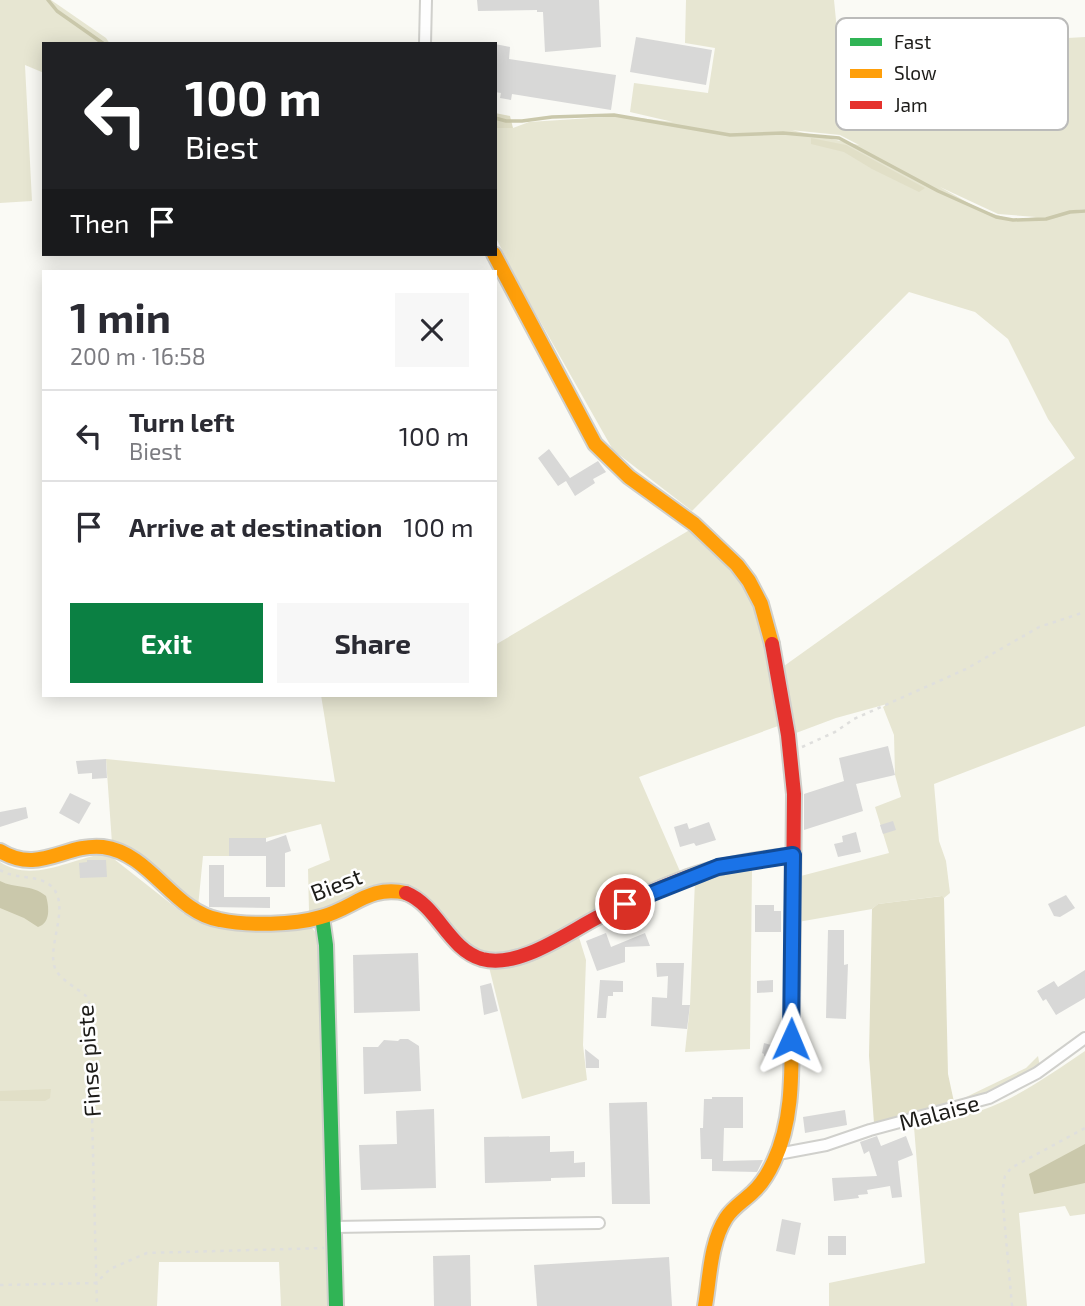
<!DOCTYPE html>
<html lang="en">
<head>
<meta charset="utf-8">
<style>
  :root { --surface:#fff; --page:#f7f7f7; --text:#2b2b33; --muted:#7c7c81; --line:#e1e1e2; --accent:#0b8043 }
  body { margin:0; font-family:"Exo 2",sans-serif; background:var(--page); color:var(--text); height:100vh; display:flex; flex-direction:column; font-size:26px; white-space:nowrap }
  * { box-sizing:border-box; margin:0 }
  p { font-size:23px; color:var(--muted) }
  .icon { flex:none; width:38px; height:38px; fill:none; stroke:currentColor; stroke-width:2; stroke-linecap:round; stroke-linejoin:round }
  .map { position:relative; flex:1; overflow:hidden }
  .side { position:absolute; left:42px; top:270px; width:455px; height:427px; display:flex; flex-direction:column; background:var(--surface); border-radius:0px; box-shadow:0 4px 18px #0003 }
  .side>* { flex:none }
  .top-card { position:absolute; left:42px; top:42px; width:455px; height:214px; border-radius:0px; box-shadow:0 4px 18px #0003; background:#202124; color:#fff; overflow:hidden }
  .pin { position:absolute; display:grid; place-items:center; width:60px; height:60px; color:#fff; margin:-30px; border:4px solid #fff; border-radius:50%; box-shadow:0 2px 7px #0007 }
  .me { position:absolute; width:77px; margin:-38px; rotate:1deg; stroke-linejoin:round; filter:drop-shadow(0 0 5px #0008) }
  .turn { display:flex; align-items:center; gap:24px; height:147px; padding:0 28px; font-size:32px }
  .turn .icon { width:91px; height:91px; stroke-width:2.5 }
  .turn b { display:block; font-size:49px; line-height:60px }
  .then { display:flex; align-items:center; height:66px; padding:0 28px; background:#0003; gap:14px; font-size:26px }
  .round { display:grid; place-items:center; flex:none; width:74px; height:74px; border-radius:0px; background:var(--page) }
  .summary { display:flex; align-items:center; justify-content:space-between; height:119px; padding:0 28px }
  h1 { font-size:42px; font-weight:700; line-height:52px }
  .action { display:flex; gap:14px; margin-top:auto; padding:14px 28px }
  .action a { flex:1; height:80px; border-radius:0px; background:var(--accent); color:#fff; font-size:28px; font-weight:700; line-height:80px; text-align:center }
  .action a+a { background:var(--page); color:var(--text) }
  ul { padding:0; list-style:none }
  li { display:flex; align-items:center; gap:21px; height:91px; padding:0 28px; border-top:2px solid var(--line) }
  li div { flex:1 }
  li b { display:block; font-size:26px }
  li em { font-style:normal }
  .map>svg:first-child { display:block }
  .green { fill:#e7e6d2; fill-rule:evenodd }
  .forest { fill:#e1dfc7 }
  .water { fill:#cac8ab }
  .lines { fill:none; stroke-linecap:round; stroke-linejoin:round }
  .stream { stroke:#cac8ab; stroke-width:3.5 }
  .building { fill:#d8d8d7 }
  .street-casing { stroke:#d0d0cc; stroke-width:14 }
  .fast-casing { stroke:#d0d0cc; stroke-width:18 }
  .slow-casing { stroke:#d0d0cc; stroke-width:18 }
  .jam-casing { stroke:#d0d0cc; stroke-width:18 }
  .path { stroke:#dfdfdd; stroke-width:2.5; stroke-dasharray:3.5 5; stroke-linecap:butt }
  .street { stroke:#fefefe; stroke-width:10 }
  .fast { stroke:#30b455; stroke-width:14 }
  .slow { stroke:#ff9f0a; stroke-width:14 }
  .jam { stroke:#e5322d; stroke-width:14 }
  .route-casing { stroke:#114b97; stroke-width:18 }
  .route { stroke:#1a73e8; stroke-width:12 }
  .labels { text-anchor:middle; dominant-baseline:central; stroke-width:5; stroke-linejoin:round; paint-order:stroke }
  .street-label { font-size:23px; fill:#1d1c19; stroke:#fff }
  .key { fill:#fff; stroke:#bbbbba; stroke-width:2 }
  .key-label { font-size:19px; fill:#1d1c19 }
</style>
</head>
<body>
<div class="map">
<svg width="1085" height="1306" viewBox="0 0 1085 1306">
  <rect width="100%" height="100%" fill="#fafaf5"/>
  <!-- green -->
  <g class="green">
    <path d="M 0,0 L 51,0 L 106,38 L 110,44 L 44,44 L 44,73 L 25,65 L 32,201 L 0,203 Z"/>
    <path d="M 686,0 L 834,0 L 839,51 L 1085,37 L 1085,209 L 1076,210 L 1085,211 L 1085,726 L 934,784 L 939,841 L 946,861 L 950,893 L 944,898 L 941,896 L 878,904 L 872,909 L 798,922 L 797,877 L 889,853 L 875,807 L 901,797 L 895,775 L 894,735 L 883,707 L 887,704 L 836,718 L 796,733 L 778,674 L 781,722 L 778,726 L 639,777 L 682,876 L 515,954 L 496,957 L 466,947 C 452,925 417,875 385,884 C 357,891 342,909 309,911 L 308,869 L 330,860 L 321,824 L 266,838 L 230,838 L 229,856 L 203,856 L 198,907 L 112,843 L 106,759 L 335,782 L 321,695 L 495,695 L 495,645 L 693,528 L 724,558 L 759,604 L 777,671 L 1075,458 L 1048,419 L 1008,339 L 975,312 L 909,292 L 692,511 L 613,450 L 519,284 L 495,236 L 495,127 L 513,128 L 529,122 L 622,116 L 673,122 L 630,112 L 634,83 L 708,93 L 715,48 L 685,43 ZM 790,130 L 840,135 L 859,145 L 791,130 ZM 940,187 L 998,214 L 1036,217 L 1013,220 L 981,210 Z"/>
    <path d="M 105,854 L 114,859 L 184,914 L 188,911 L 310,926 L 318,935 L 330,1306 L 281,1306 L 279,1262 L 159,1262 L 157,1306 L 0,1306 L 0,862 C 33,884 71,858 105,854 Z"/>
    <path d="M 742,868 L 752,869 L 750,1049 L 685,1052 L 690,1005 L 695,880 Z"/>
    <path d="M 578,934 L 586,960 L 583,1045 L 587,1080 L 522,1099 L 489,967 L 513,962 Z"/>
    <path d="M 1085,1051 L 1085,1214 L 1070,1216 L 1065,1206 L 1019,1213 L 1027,1306 L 829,1306 L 829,1283 L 925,1263 L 914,1127 C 943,1120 975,1115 1002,1102 C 1032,1088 1058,1069 1085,1051 Z"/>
    <path d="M 1038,1056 L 1040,1067 L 1026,1076 L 963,1103 L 962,1099 L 1026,1068 Z"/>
  </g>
  <!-- forest -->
  <g class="forest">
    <path d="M 495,113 L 510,116 L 513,128 L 495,128 Z"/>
    <path d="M 811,138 L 846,145 L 925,188 L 919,192 L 872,169 L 844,152 L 811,144 Z"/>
    <path d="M 942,896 L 944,898 L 948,1074 L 954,1102 L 874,1123 L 869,1056 L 872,909 L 878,904 Z"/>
    <path d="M 51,1089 L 50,1098 L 45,1101 L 0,1101 L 0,1091 Z"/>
  </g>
  <!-- water -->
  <g class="water">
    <path d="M 0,881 C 15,889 32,884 46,896 C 49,907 51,923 38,927 L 24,918 L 0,908 Z"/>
    <path d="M 1085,1144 L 1085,1183 L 1034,1194 L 1029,1174 Z"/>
  </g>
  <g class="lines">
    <!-- stream -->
    <g class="stream">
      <path d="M 48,0 L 57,11 L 104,44"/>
      <path d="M 495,118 L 506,121 L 522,121 L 552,117 L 614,115 L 730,135 L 783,133 L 839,138 L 938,191 L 996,217 L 1013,220 L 1046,219 L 1070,212 L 1085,211"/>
    </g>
  </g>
  <!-- building -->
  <g class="building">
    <path d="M 477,0 L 599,0 L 601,47 L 545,52 L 543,12 L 537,12 L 537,10 L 478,11 Z"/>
    <path d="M 636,37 L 712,50 L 706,85 L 630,72 Z"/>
    <path d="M 495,44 L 510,47 L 509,59 L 616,75 L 611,110 L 512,94 L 511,100 L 500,98 L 501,93 L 495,92 Z"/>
    <path d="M 549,449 L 570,478 L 598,461 L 606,472 L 593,479 L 595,483 L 575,496 L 566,481 L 558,486 L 538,458 Z"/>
    <path d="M 888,746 L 895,775 L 856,784 L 863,811 L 804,830 L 804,794 L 844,781 L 839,758 Z"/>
    <path d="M 106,759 L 107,778 L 92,779 L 92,773 L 78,774 L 76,761 Z"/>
    <path d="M 70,793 L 91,803 L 79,824 L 59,813 Z"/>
    <path d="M 26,807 L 28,818 L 0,827 L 0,812 Z"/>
    <path d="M 893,821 L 896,830 L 883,834 L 880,825 Z"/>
    <path d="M 709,822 L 716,840 L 696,846 L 694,843 L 680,847 L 674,827 L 687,823 L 689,829 Z"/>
    <path d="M 856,832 L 861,852 L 838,857 L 834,844 L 843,842 L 842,836 Z"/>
    <path d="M 286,835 L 291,851 L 285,853 L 285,887 L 266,887 L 266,856 L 229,856 L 229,838 L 266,838 L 266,842 Z"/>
    <path d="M 87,860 L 106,860 L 107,877 L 80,878 L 79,863 L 87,862 Z"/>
    <path d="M 209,865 L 224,865 L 224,897 L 270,897 L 270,908 L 209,907 Z"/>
    <path d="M 1066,895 L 1075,908 L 1060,917 L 1054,916 L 1048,904 Z"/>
    <path d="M 755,905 L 774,905 L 774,911 L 781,911 L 781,932 L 755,932 Z"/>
    <path d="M 828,930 L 844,930 L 844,965 L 848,964 L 846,1019 L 826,1018 Z"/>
    <path d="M 606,933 L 611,947 L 645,933 L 650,946 L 625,947 L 625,962 L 597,971 L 586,941 Z"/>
    <path d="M 418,953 L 420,1011 L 354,1013 L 353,955 Z"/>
    <path d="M 656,963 L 684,963 L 682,1005 L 690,1005 L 687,1029 L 651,1026 L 652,997 L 667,998 L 668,976 L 657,977 Z"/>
    <path d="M 1085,970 L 1085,998 L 1056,1015 L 1046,999 L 1043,1001 L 1037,991 L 1054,981 L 1058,987 Z"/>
    <path d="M 600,980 L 623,981 L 623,992 L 613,992 L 613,996 L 608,996 L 606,1018 L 597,1018 Z"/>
    <path d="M 773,980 L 773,992 L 757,993 L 757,981 Z"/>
    <path d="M 491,983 L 498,1011 L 484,1015 L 480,986 Z"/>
    <path d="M 400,1039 L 408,1039 L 419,1046 L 421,1091 L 364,1094 L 363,1047 L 378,1047 L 384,1040 L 398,1041 Z"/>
    <path d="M 764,1043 L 782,1048 L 780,1062 L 764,1056 L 764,1054 L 762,1053 Z"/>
    <path d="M 585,1049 L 599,1060 L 599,1068 L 586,1068 Z"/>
    <path d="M 712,1097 L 743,1097 L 743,1128 L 724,1128 L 723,1161 L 763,1160 L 757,1172 L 712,1171 L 712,1159 L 701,1159 L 700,1128 L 703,1128 L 704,1099 L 712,1099 Z"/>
    <path d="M 647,1102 L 650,1204 L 612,1204 L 609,1103 Z"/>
    <path d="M 434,1109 L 436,1188 L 361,1190 L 359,1145 L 397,1144 L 396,1111 Z"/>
    <path d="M 845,1110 L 847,1125 L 805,1133 L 803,1117 Z"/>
    <path d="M 550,1136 L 550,1152 L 574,1151 L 574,1163 L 585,1162 L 585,1177 L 551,1178 L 551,1181 L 485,1183 L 484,1137 Z"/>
    <path d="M 877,1136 L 881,1146 L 906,1136 L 913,1155 L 898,1161 L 902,1197 L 892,1198 L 890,1186 L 867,1190 L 868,1194 L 858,1195 L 859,1198 L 834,1201 L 832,1178 L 877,1176 L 869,1151 L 864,1154 L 860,1142 Z"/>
    <path d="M 782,1219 L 801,1223 L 795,1255 L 776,1251 Z"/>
    <rect x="828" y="1236" width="18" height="19"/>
    <path d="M 470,1255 L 471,1306 L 434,1306 L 433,1256 Z"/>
    <path d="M 669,1257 L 672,1306 L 537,1306 L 534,1265 Z"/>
  </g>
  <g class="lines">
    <defs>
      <g id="street">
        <path d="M 425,44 L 426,0"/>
        <path d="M 778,1154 L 826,1145 L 870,1130 L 989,1098 L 1037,1073 L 1085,1038"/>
        <path d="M 334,1227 L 599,1223"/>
      </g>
      <path id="fast" d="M 322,917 L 326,945 L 336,1306"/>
      <g id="slow">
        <path d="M 494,254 L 595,444 L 629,477 L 694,524 L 737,565 L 749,581 L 761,604 L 772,644"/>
        <path d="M 0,851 C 39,875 65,843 103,847 C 151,853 173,912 220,920 C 248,926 294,925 321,917 C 355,908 368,885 406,893"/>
        <path d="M 705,1306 C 710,1277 710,1243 726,1218 C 733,1207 744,1201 753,1192 C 762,1184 769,1172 774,1161 C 795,1116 791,1063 792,1014"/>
      </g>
      <g id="jam">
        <path d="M 772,644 L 788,735 L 794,794 L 792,1014"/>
        <path d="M 406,893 C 438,906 448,949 482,959 C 520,969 568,932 600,916 C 629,901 659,888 688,877 C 723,864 757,860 793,855"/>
      </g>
    </defs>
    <!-- street casing -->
    <use href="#street" class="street-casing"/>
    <!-- fast casing -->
    <use href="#fast" class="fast-casing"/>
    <!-- slow casing -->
    <use href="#slow" class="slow-casing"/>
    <!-- jam casing -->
    <use href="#jam" class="jam-casing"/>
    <!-- path -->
    <g class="path">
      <path d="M 802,747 L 835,732 L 854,719 L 966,669 L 1039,627 L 1085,612"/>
      <path d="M 0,870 C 16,880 38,874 51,886 C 73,906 43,951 57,972 C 63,981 78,989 86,996 L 89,1001 L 97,1306"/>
      <path d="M 0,1285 L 96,1283 L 110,1269 L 147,1253 L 324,1248"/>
      <path d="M 1012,1306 L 1002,1193 L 1005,1176 L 1011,1168 L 1085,1128"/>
    </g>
    <!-- street -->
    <use href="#street" class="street"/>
    <!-- fast -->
    <use href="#fast" class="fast"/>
    <!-- slow -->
    <use href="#slow" class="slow"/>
    <!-- jam -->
    <use href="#jam" class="jam"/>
  </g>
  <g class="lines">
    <defs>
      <path id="route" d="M 625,904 L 718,867 L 793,855 L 791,1039"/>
    </defs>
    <!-- route casing -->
    <use href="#route" class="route-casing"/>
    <!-- route -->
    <use href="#route" class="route"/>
  </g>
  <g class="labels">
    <!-- street labels -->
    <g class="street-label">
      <text transform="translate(336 884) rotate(-21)">Biest</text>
      <text transform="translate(88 1061) rotate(-94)">Finse piste</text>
      <text transform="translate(939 1112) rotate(-15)">Malaise</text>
    </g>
  </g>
  <!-- legend -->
  <rect x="836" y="18" width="232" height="112" rx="10" class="key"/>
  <rect x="850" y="38" width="32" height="8" fill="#30b455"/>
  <rect x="850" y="69" width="32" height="9" fill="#ff9f0a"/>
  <rect x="850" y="101" width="32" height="8" fill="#e5322d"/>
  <g class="key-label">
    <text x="894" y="49">Fast</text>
    <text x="894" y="80">Slow</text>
    <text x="894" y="112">Jam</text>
  </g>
</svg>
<div class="pin" style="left:625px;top:904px;background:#d93025"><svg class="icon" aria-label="arrive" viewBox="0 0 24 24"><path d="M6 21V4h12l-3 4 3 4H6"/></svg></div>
<svg class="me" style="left:791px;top:1039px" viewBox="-20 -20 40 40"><path d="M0-17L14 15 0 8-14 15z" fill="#1a73e8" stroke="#fff" stroke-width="4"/></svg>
<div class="top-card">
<div class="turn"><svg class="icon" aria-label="left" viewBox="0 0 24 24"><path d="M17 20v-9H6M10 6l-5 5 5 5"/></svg><div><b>100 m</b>Biest</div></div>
<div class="then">Then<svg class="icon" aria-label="arrive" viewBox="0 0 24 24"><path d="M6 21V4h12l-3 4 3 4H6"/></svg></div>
</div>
<section class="side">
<div class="summary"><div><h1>1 min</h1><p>200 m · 16:58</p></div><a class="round"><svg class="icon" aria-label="close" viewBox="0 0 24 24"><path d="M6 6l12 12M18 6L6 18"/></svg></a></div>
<ul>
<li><svg class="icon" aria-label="left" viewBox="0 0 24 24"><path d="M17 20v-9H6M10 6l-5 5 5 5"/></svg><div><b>Turn left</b><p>Biest</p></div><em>100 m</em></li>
<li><svg class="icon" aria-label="arrive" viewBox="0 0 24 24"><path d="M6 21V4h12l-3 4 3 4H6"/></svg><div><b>Arrive at destination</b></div><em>100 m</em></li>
</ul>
<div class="action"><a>Exit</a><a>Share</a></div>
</section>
</div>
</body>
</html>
